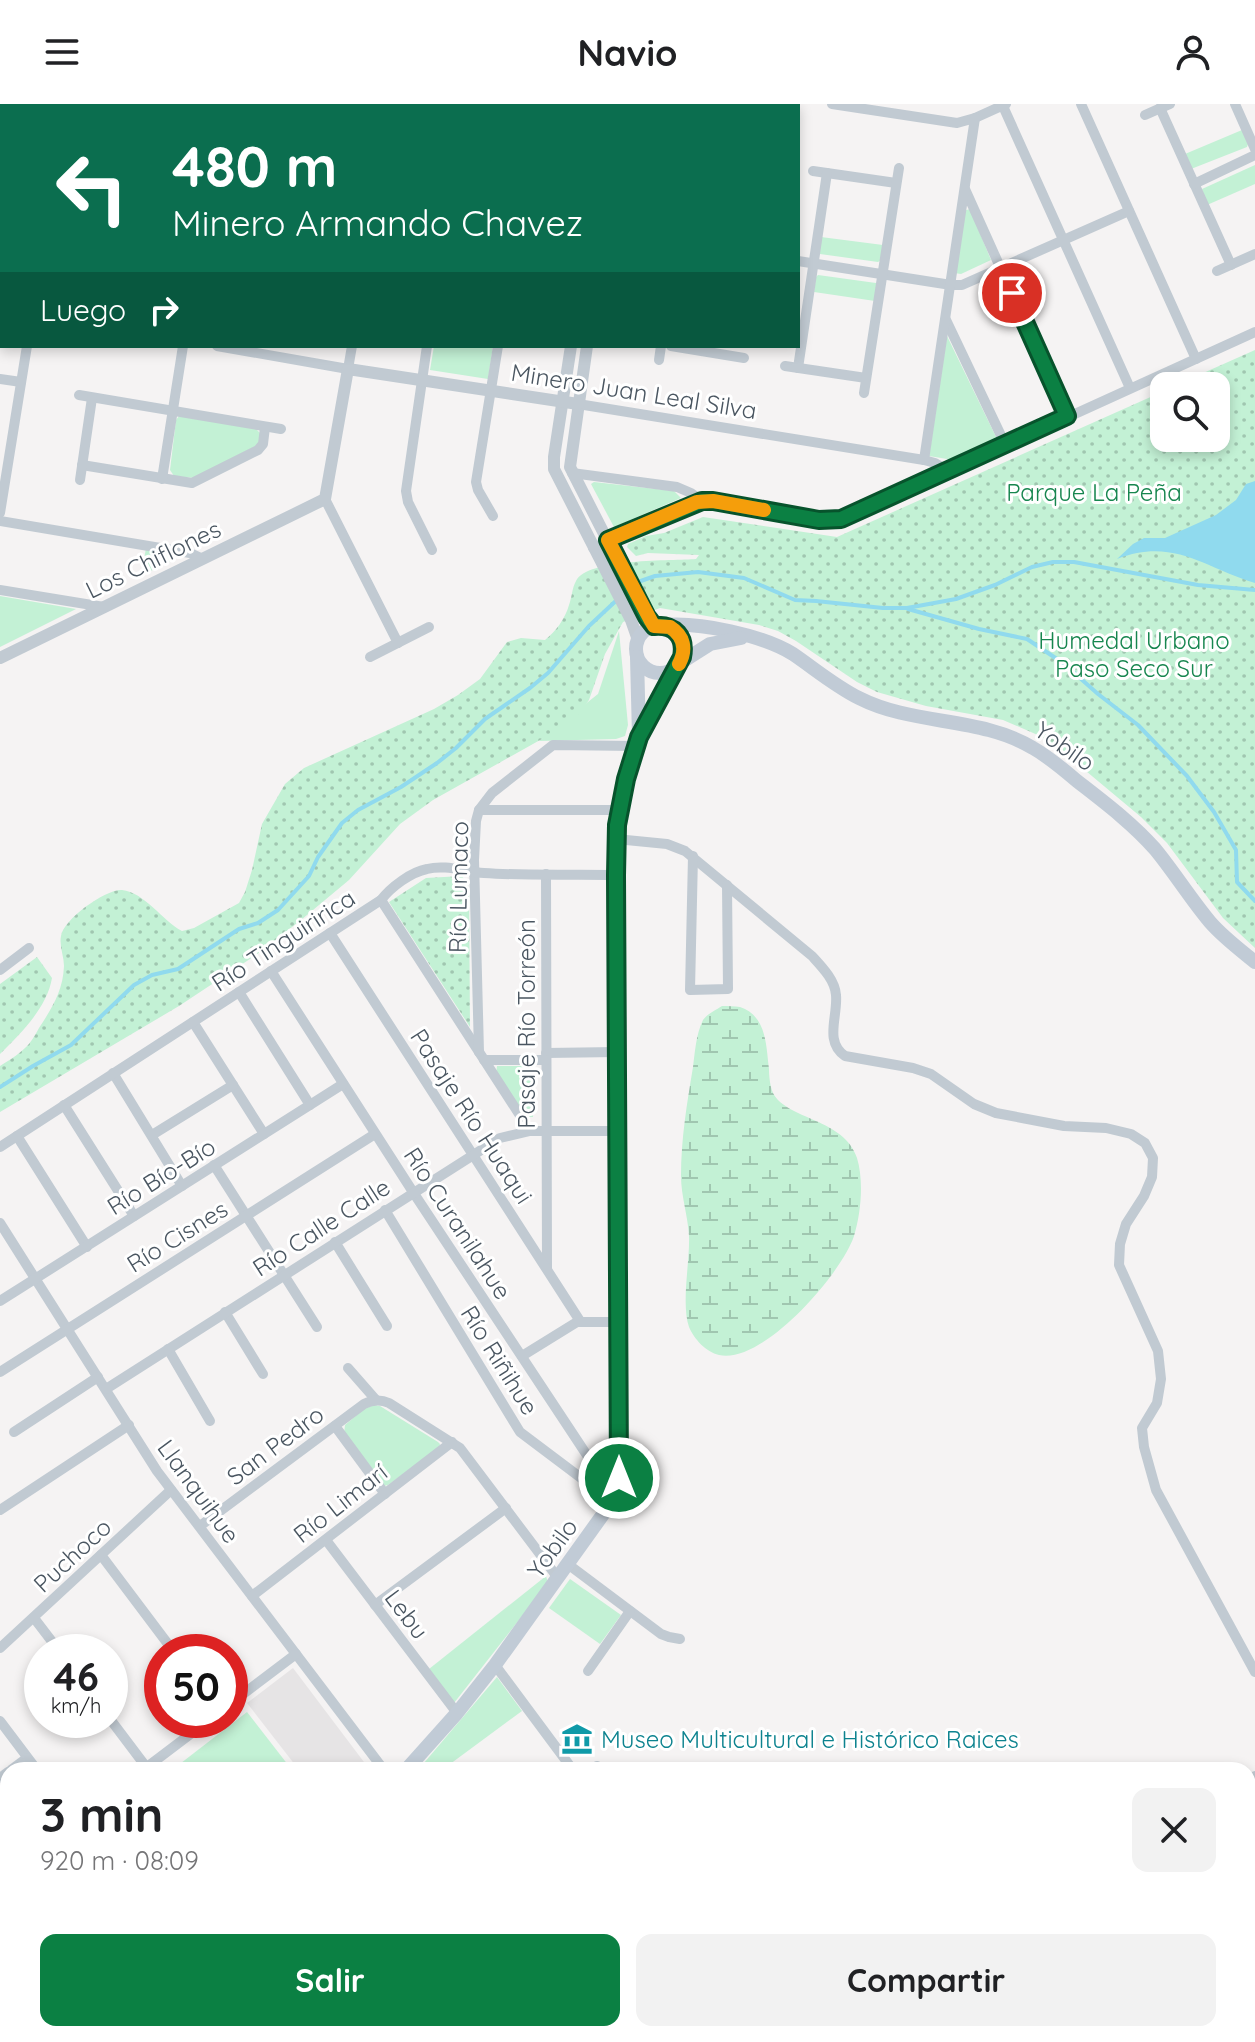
<!DOCTYPE html>
<html lang="es">
<head>
<meta charset="utf-8">
<style>
  :root { --surface:#fff; --page:#f2f2f2; --text:#202124; --muted:#757577; --accent:#0b8043 }
  body { margin:0; font-family:Quicksand,sans-serif; background:var(--page); color:var(--text); height:100vh; display:flex; flex-direction:column; font-size:30px; white-space:nowrap }
  * { box-sizing:border-box; margin:0 }
  p { font-size:26px; color:var(--muted) }
  .icon { flex:none; width:44px; height:44px; fill:none; stroke:currentColor; stroke-width:2; stroke-linecap:round; stroke-linejoin:round }
  .map { position:relative; flex:1; overflow:hidden }
  .side { position:absolute; left:0px; top:1658px; width:1256px; height:280px; display:flex; flex-direction:column; background:var(--surface); border-radius:24px 24px 0 0; box-shadow:0 4px 12px #0003 }
  .side>* { flex:none }
  .top-card { position:absolute; left:0px; top:0px; width:800px; height:244px; box-shadow:0 4px 12px #0003; background:#0b6e4f; color:#fff; overflow:hidden }
  .buttons { position:absolute; left:1150px; top:268px; display:grid; gap:16px }
  .buttons a { display:grid; place-items:center; width:80px; height:80px; border-radius:16px; background:var(--surface); box-shadow:0 4px 12px #0003; font-size:40px }
  .speed { position:absolute; left:24px; top:1530px; display:flex; gap:16px; font-size:40px; font-weight:700; text-align:center }
  .speed>* { display:grid; place-content:center; width:104px; height:104px; border-radius:50%; background:var(--surface); box-shadow:0 4px 12px #0003; line-height:1 }
  .speed small { font-size:20px; font-weight:400 }
  .speed .limit { border:12px solid #d22; background:#fff; color:#111 }
  .pin { position:absolute; display:grid; place-items:center; width:68px; height:68px; color:#fff; margin:-34px; border:4px solid #fff; border-radius:50%; box-shadow:0 2px 8px #0007 }
  .me { position:absolute; width:88px; margin:-44px; rotate:0deg; stroke-linejoin:round; filter:drop-shadow(0 0 6px #0008) }
  .turn { display:flex; align-items:center; gap:28px; height:168px; padding:0 40px; font-size:36px }
  .turn .icon { width:104px; height:104px; stroke-width:2.5 }
  .turn b { display:block; font-size:56px; line-height:68px }
  .then { display:flex; align-items:center; height:76px; padding:0 40px; background:#0003; gap:16px; font-size:30px }
  .round { display:grid; place-items:center; flex:none; width:84px; height:84px; border-radius:16px; background:var(--page) }
  .head { display:flex; align-items:center; justify-content:space-between; height:136px; padding:0 40px }
  h1 { font-size:48px; font-weight:700; line-height:60px }
  .button { display:flex; gap:16px; margin-top:auto; padding:16px 40px }
  .button a { flex:1; height:92px; border-radius:16px; background:var(--accent); color:#fff; font-size:32px; font-weight:700; line-height:92px; text-align:center }
  .button a+a { background:var(--page); color:var(--text) }
  header { display:flex; justify-content:space-between; align-items:center; height:104px; padding:0 40px; background:var(--surface); font-size:36px; font-weight:700 }
  .map>svg:first-child { display:block }
  .education { fill:#e6e4e5 }
  .grass { fill:#c3f1d5 }
  .wetland { fill:url(#wetland-marsh) }
  .park { fill:url(#park-dots) }
  .water { fill:#90daee }
  .lines { fill:none; stroke-linecap:round; stroke-linejoin:round }
  .stream { stroke:#90daee; stroke-width:4 }
  .minor { stroke:#c1cad2; stroke-width:10 }
  .tertiary { stroke:#c1cad2; stroke-width:12 }
  .secondary { stroke:#c1cbd6; stroke-width:14 }
  .route-casing { stroke:#07532c; stroke-width:20 }
  .route { stroke:#0b8043; stroke-width:14 }
  .slow { stroke:#f59e0b; stroke-width:14 }
  .labels { text-anchor:middle; dominant-baseline:central; stroke-width:6; stroke-linejoin:round; paint-order:stroke }
  .street-label { font-size:24px; fill:#4a5661; stroke:#fff }
  .park-label { font-size:24px; fill:#17864f; stroke:#fff }
  .culture-label { font-size:24px; fill:#0d838f; stroke:#fff; text-anchor:start }
</style>
</head>
<body>
<header><svg class="icon" aria-label="menu" viewBox="0 0 24 24"><path d="M4 6h16M4 12h16M4 18h16"/></svg>Navio<svg class="icon" aria-label="person" viewBox="0 0 24 24"><circle cx="12" cy="8" r="4"/><path d="M4 21q1-7 8-7t8 7"/></svg></header>
<div class="map">
<svg width="1255" height="1938" viewBox="0 0 1255 1938">
  <defs>
    <pattern id="wetland-marsh" width="20" height="14" patternUnits="userSpaceOnUse" patternTransform="scale(2)"><rect width="20" height="14" fill="#c3f1d5"/><path d="M1 5h8M5 5V1M11 12h8M15 12V8" fill="none" stroke="#a0c6b0"/></pattern>
    <pattern id="park-dots" width="8" height="8" patternUnits="userSpaceOnUse" patternTransform="scale(2)"><rect width="8" height="8" fill="#c3f1d5"/><path d="M2 2h.1M6 6h.1" fill="none" stroke="#a0c6b0" stroke-width="1.8" stroke-linecap="round"/></pattern>
  </defs>
  <rect width="100%" height="100%" fill="#f5f3f3"/>
  <!-- education -->
  <path class="education" d="M 293,1564 L 370,1666 L 299,1666 L 247,1599 Z"/>
  <!-- grass -->
  <g class="grass">
    <path d="M 1242,26 L 1248,40 L 1247,43 L 1191,65 L 1185,50 Z"/>
    <path d="M 1255,61 L 1255,80 L 1207,101 L 1202,85 Z"/>
    <path d="M 970,105 L 991,156 L 961,170 L 954,169 L 963,107 Z"/>
    <path d="M 821,133 L 883,141 L 881,156 L 878,158 L 820,150 L 819,149 Z"/>
    <path d="M 818,171 L 876,179 L 877,181 L 875,197 L 814,188 L 816,173 Z"/>
    <path d="M 947,232 L 998,337 L 959,357 L 929,352 Z"/>
    <path d="M 434,242 L 493,242 L 488,275 L 430,266 Z"/>
    <path d="M 179,312 L 256,325 L 261,330 L 258,341 L 194,374 L 174,372 L 170,366 L 176,316 Z"/>
    <path d="M 594,378 L 674,387 L 681,394 L 614,423 L 591,380 Z"/>
    <path d="M 146,444 L 184,450 L 141,472 Z"/>
    <path d="M 0,492 L 76,505 L 0,543 Z"/>
    <path d="M 619,527 L 628,621 L 625,632 L 616,635 L 539,637 L 598,590 Z"/>
    <path d="M 497,962 L 528,962 L 534,968 L 533,1013 L 524,1013 L 496,971 Z"/>
    <path d="M 374,1301 L 380,1302 L 438,1338 L 440,1340 L 439,1344 L 388,1381 L 384,1382 L 344,1330 L 345,1321 L 364,1305 Z"/>
    <path d="M 546,1472 L 548,1479 L 454,1599 L 429,1565 Z"/>
    <path d="M 570,1475 L 621,1511 L 600,1540 L 549,1504 Z"/>
    <path d="M 497,1573 L 522,1607 L 442,1666 L 418,1666 Z"/>
    <path d="M 247,1608 L 292,1666 L 172,1666 Z"/>
    <path d="M 375,1930 L 446,1930 L 435,1938 L 381,1938 Z"/>
  </g>
  <!-- wetland -->
  <path class="wetland" d="M 722,902 C 728,902 735,902 740,903 C 767,912 766,942 769,965 C 769,972 770,982 773,989 C 787,1016 844,1014 857,1054 C 864,1077 861,1109 854,1132 C 842,1169 763,1261 719,1251 C 706,1248 694,1235 689,1223 C 681,1199 690,1158 689,1132 C 688,1112 681,1092 681,1072 C 681,1035 687,999 693,963 C 695,948 696,930 703,916 C 707,910 716,906 722,902 Z"/>
  <!-- park -->
  <g class="park">
    <path d="M 1255,246 L 1255,844 L 1223,814 L 1167,739 L 1141,713 L 1062,647 L 1040,632 L 1003,616 L 926,602 L 877,588 L 857,578 L 796,537 L 778,527 L 759,521 L 660,504 L 623,518 L 605,550 L 589,596 L 575,615 L 549,631 L 433,696 L 400,720 L 349,776 L 301,816 L 256,851 L 179,902 L 0,1008 L 0,962 C 8,957 18,951 25,944 C 31,939 35,931 39,924 C 52,904 63,887 64,862 C 64,852 59,842 61,832 C 63,816 105,785 122,786 C 144,788 163,817 182,827 L 194,824 L 239,799 L 245,788 L 252,766 L 262,720 L 285,680 L 304,664 L 434,605 L 458,591 L 480,575 L 507,538 L 521,534 L 545,536 C 556,527 565,515 569,501 C 572,493 572,484 576,477 C 587,454 673,457 696,455 L 699,451 L 648,449 L 636,452 L 627,443 L 628,440 L 646,432 L 664,429 L 703,413 L 837,433 L 1164,287 L 1164,334 L 1216,334 L 1216,282 L 1174,282 Z"/>
    <path d="M 462,772 L 469,784 L 470,923 L 389,798 L 426,774 Z"/>
    <path d="M 37,853 L 52,874 C 47,904 21,929 0,950 L 0,880 Z"/>
    <path d="M 3,1781 L 8,1788 L 8,1858 L 0,1864 L 0,1783 Z"/>
  </g>
  <!-- water -->
  <path class="water" d="M 1255,377 L 1255,479 C 1204,464 1174,433 1117,455 L 1133,440 L 1144,434 L 1165,434 L 1216,411 L 1236,396 L 1246,380 Z"/>
  <g class="lines">
    <!-- stream -->
    <g class="stream">
      <path d="M 908,505 L 979,525 L 1027,535 L 1063,559 L 1098,590 L 1138,621 L 1187,672 L 1214,708 L 1236,746 L 1237,778 L 1255,797"/>
      <path d="M 0,983 L 33,962 L 71,941 L 134,881 L 152,871 L 178,865 L 239,825 L 258,819 L 278,806 L 309,772 L 318,753 L 342,719 L 358,706 L 401,683 L 437,659 L 456,644 L 485,615 L 530,584 L 548,569 L 589,522 L 635,479 L 655,472 L 698,468 L 744,474 L 795,496 L 816,497 L 883,504 L 907,504 L 956,495 L 995,481 L 1032,463 L 1053,458 L 1074,458 L 1198,481 L 1255,486"/>
    </g>
    <!-- minor -->
    <g class="minor">
      <path d="M 832,0 L 957,19 L 975,14 L 1006,0"/>
      <path d="M 1002,0 L 1130,284"/>
      <path d="M 1081,0 L 1196,255"/>
      <path d="M 1235,0 L 1255,45"/>
      <path d="M 0,1 L 4,2"/>
      <path d="M 67,2 L 67,0"/>
      <path d="M 140,2 L 141,0"/>
      <path d="M 210,2 L 210,0"/>
      <path d="M 465,2 L 466,0"/>
      <path d="M 535,2 L 536,0"/>
      <path d="M 1160,4 L 1231,161"/>
      <path d="M 1145,11 L 1170,0"/>
      <path d="M 0,66 L 2,67"/>
      <path d="M 813,67 L 896,79"/>
      <path d="M 1194,80 L 1255,51"/>
      <path d="M 965,85 L 1067,312"/>
      <path d="M 0,133 L 2,134"/>
      <path d="M 798,157 L 951,181 L 962,181 L 1129,107"/>
      <path d="M 1217,167 L 1255,150"/>
      <path d="M 0,204 L 2,205"/>
      <path d="M 946,216 L 1005,340"/>
      <path d="M 217,242 L 348,265 L 352,242"/>
      <path d="M 427,242 L 406,387 L 408,398 L 432,446"/>
      <path d="M 671,242 L 744,254"/>
      <path d="M 659,256 L 661,242"/>
      <path d="M 785,262 L 866,274"/>
      <path d="M 798,264 L 827,69"/>
      <path d="M 0,275 L 21,278"/>
      <path d="M 864,289 L 899,64"/>
      <path d="M 79,291 L 281,325"/>
      <path d="M 578,300 L 924,356 L 935,359 L 948,367"/>
      <path d="M 924,356 L 975,14"/>
      <path d="M 82,361 L 192,379 L 258,346 L 263,340 L 265,323"/>
      <path d="M 572,369 L 677,383 L 691,389 L 702,397"/>
      <path d="M 162,375 L 183,242"/>
      <path d="M 80,376 L 92,294"/>
      <path d="M 325,395 L 398,539"/>
      <path d="M 0,409 L 27,242"/>
      <path d="M 493,412 L 478,386 L 476,378 L 498,242"/>
      <path d="M 0,417 L 190,449 L 203,455"/>
      <path d="M 593,444 L 693,400 L 713,397 L 826,416 L 848,413 L 1255,228"/>
      <path d="M 0,486 L 104,503"/>
      <path d="M 370,553 L 429,523"/>
      <path d="M 479,706 L 619,706"/>
      <path d="M 616,735 L 667,740 L 685,747 L 812,852 C 822,863 835,876 836,891 C 838,913 824,937 845,952 L 913,964 L 931,970 L 974,1000 L 996,1009 L 1064,1022 L 1106,1024 L 1131,1030 L 1145,1039 L 1153,1054 L 1152,1073 L 1144,1092 L 1126,1120 L 1120,1140 L 1119,1161 L 1158,1247 L 1161,1275 L 1157,1299 L 1142,1324 L 1144,1343 L 1156,1386 L 1255,1568"/>
      <path d="M 693,752 L 690,886 L 728,885 L 727,781"/>
      <path d="M 546,770 L 547,1164"/>
      <path d="M 381,796 L 530,1027"/>
      <path d="M 330,829 L 580,1217"/>
      <path d="M 0,866 L 29,844"/>
      <path d="M 271,867 L 413,1088 L 602,1374 L 617,1389"/>
      <path d="M 239,888 L 310,1001"/>
      <path d="M 193,918 L 264,1030"/>
      <path d="M 479,948 L 474,756 L 476,717 L 479,706 L 492,689 L 553,641 L 636,642"/>
      <path d="M 546,949 L 617,948"/>
      <path d="M 484,956 L 546,956"/>
      <path d="M 113,969 L 182,1082"/>
      <path d="M 64,1001 L 134,1112"/>
      <path d="M 152,1031 L 233,981"/>
      <path d="M 17,1032 L 87,1143"/>
      <path d="M 0,1043 L 381,796 C 391,783 411,768 427,765 C 446,760 465,768 484,769 C 527,772 572,770 616,771"/>
      <path d="M 214,1061 L 317,1223"/>
      <path d="M 385,1106 L 520,1328 L 613,1398"/>
      <path d="M 0,1119 L 157,1367 L 384,1666"/>
      <path d="M 335,1138 L 387,1222"/>
      <path d="M 0,1197 L 343,980"/>
      <path d="M 225,1208 L 263,1270"/>
      <path d="M 168,1245 L 210,1317"/>
      <path d="M 522,1252 L 577,1218 L 618,1218"/>
      <path d="M 348,1264 L 376,1296"/>
      <path d="M 0,1268 L 375,1030"/>
      <path d="M 106,1285 L 500,1034 L 530,1027 L 617,1027"/>
      <path d="M 335,1322 L 385,1390"/>
      <path d="M 14,1328 L 98,1273"/>
      <path d="M 0,1406 L 129,1321"/>
      <path d="M 200,1422 L 364,1300 C 372,1296 380,1295 389,1299 L 460,1344 L 558,1474"/>
      <path d="M 326,1436 L 457,1609"/>
      <path d="M 101,1451 L 174,1548"/>
      <path d="M 569,1461 L 661,1530 L 669,1533 L 680,1535"/>
      <path d="M 252,1492 L 452,1338"/>
      <path d="M 375,1501 L 506,1404"/>
      <path d="M 34,1514 L 60,1548"/>
      <path d="M 0,1544 L 171,1386"/>
      <path d="M 495,1561 L 573,1666"/>
      <path d="M 588,1567 L 630,1507"/>
      <path d="M 230,1600 L 296,1550"/>
      <path d="M 110,1615 L 147,1664"/>
      <path d="M 0,1617 L 37,1666"/>
      <path d="M 11,1666 L 27,1654"/>
      <path d="M 143,1666 L 209,1616"/>
      <path d="M 592,1666 L 597,1662 L 600,1666"/>
      <path d="M 0,1674 L 8,1668"/>
      <path d="M 1248,1684 L 1255,1672"/>
      <path d="M 0,1775 L 8,1769"/>
      <path d="M 0,1868 L 8,1862"/>
      <path d="M 234,1930 L 240,1938"/>
      <path d="M 365,1930 L 371,1938"/>
      <path d="M 469,1930 L 475,1938"/>
      <path d="M 584,1930 L 591,1938"/>
      <path d="M 910,1930 L 916,1938"/>
      <path d="M 1138,1930 L 1140,1938"/>
      <path d="M 303,1938 L 314,1930"/>
      <path d="M 442,1938 L 453,1930"/>
      <path d="M 676,1938 L 686,1930"/>
      <path d="M 777,1938 L 787,1930"/>
      <path d="M 881,1938 L 891,1930"/>
    </g>
    <!-- tertiary -->
    <g class="tertiary">
      <path d="M 609,2 L 609,0"/>
      <path d="M 625,2 L 626,0"/>
      <path d="M 571,242 L 554,353 L 554,365 L 631,516 L 638,536"/>
      <path d="M 587,242 L 570,363 L 644,508 L 654,522"/>
      <path d="M 0,554 L 325,395 L 348,265 L 578,300"/>
    </g>
    <!-- secondary -->
    <g class="secondary">
      <path d="M 664,521 C 700,518 762,531 793,550 C 815,565 835,582 859,594 C 914,622 980,612 1033,644 C 1049,653 1063,665 1077,677 C 1104,698 1132,719 1155,745 C 1174,768 1190,794 1210,818 C 1223,833 1239,845 1255,858"/>
      <circle cx="660" cy="545" r="24"/>
      <path d="M 637,553 L 639,632"/>
      <path d="M 680,559 L 710,540 L 741,534"/>
      <path d="M 406,1666 L 457,1609 L 495,1561 L 614,1395 L 619,1374 L 616,771 L 617,721 L 626,675 L 639,633 L 676,563"/>
      <path d="M 68,1938 L 79,1930"/>
    </g>
  </g>
  <g class="lines">
    <defs>
      <path id="route" d="M 619,1374 L 616,771 L 617,721 L 626,675 L 639,633 L 682,553 C 686,533 675,520 654,522 L 647,513 L 608,436 L 702,397 L 713,397 L 819,416 L 841,415 L 1067,312 L 1012,189"/>
    </defs>
    <!-- route casing -->
    <use href="#route" class="route-casing"/>
    <!-- route -->
    <use href="#route" class="route"/>
    <!-- slow -->
    <path class="slow" d="M 679,560 C 687,545 684,532 670,523 L 654,522 L 651,517 L 608,436 L 697,398 L 713,397 L 764,406"/>
  </g>
  <!-- icons -->
  <defs>
    <symbol id="museum-bare" viewBox="-9 -9 18 18"><path d="M0-6L6-3V-2H-6V-3ZM-5-1h2V3h-2ZM-1-1h2V3h-2ZM3-1h2V3H3ZM-6 4H6V6H-6Z" fill="#0f9aa8" stroke="#fff" stroke-width="2.5" paint-order="stroke"/></symbol>
  </defs>
  <g fill-rule="evenodd">
    <use href="#museum-bare" x="555" y="1613" width="44" height="44"/>
  </g>
  <g class="labels">
    <!-- street labels -->
    <g class="street-label">
      <text transform="translate(634 287) rotate(9)">Minero Juan Leal Silva</text>
      <text transform="translate(153 455) rotate(-26)">Los Chiflones</text>
      <text transform="translate(1065 642) rotate(35)">Yobilo</text>
      <text transform="translate(458 783) rotate(-89)">Río Lumaco</text>
      <text transform="translate(283 836) rotate(-33)">Río Tinguiririca</text>
      <text transform="translate(526 920) rotate(-90)">Pasaje Río Torreón</text>
      <text transform="translate(472 1012) rotate(57)">Pasaje Río Huaqui</text>
      <text transform="translate(161 1072) rotate(-32)">Río Bío-Bío</text>
      <text transform="translate(458 1119) rotate(57)">Río Curanilahue</text>
      <text transform="translate(321 1123) rotate(-33)">Río Calle Calle</text>
      <text transform="translate(177 1132) rotate(-32)">Río Cisnes</text>
      <text transform="translate(500 1256) rotate(58)">Río Riñihue</text>
      <text transform="translate(275 1341) rotate(-37)">San Pedro</text>
      <text transform="translate(199 1387) rotate(54)">Llanquihue</text>
      <text transform="translate(340 1399) rotate(-38)">Río Limarí</text>
      <text transform="translate(552 1444) rotate(-54)">Yobilo</text>
      <text transform="translate(72 1451) rotate(-43)">Puchoco</text>
      <text transform="translate(407 1510) rotate(53)">Lebu</text>
    </g>
    <!-- park labels -->
    <g class="park-label">
      <text x="1094" y="388">Parque La Peña</text>
      <text x="1134" y="536">Humedal Urbano<tspan x="1134" dy="28">Paso Seco Sur</tspan></text>
    </g>
    <!-- culture labels -->
    <g class="culture-label">
      <text x="601" y="1635">Museo Multicultural e Histórico Raices</text>
    </g>
  </g>
</svg>
<div class="buttons">
<a><svg class="icon" aria-label="search" viewBox="0 0 24 24"><circle cx="10" cy="10" r="6"/><path d="M15 15l6 6"/></svg></a>
</div>
<div class="speed"><div>46<small>km/h</small></div><div class="limit">50</div></div>
<div class="pin" style="left:1012px;top:189px;background:#d93025"><svg class="icon" aria-label="arrive" viewBox="0 0 24 24"><path d="M6 21V4h12l-3 4 3 4H6"/></svg></div>
<svg class="me" style="left:619px;top:1374px" viewBox="-20 -20 40 40"><circle r="17" fill="#0b8043" stroke="#fff" stroke-width="3"/><path d="M0-11L8 9 0 5-8 9z" fill="#fff"/></svg>
<div class="top-card">
<div class="turn"><svg class="icon" aria-label="left" viewBox="0 0 24 24"><path d="M17 20v-9H6M10 6l-5 5 5 5"/></svg><div><b>480 m</b>Minero Armando Chavez</div></div>
<div class="then">Luego<svg class="icon" aria-label="right" viewBox="0 0 24 24"><path d="M7 20v-9h11M14 6l5 5-5 5"/></svg></div>
</div>
<section class="side">
<div class="head"><div><h1>3 min</h1><p>920 m · 08:09</p></div><a class="round"><svg class="icon" aria-label="close" viewBox="0 0 24 24"><path d="M6 6l12 12M18 6L6 18"/></svg></a></div>
<div class="button"><a>Salir</a><a>Compartir</a></div>
</section>
</div>
</body>
</html>
